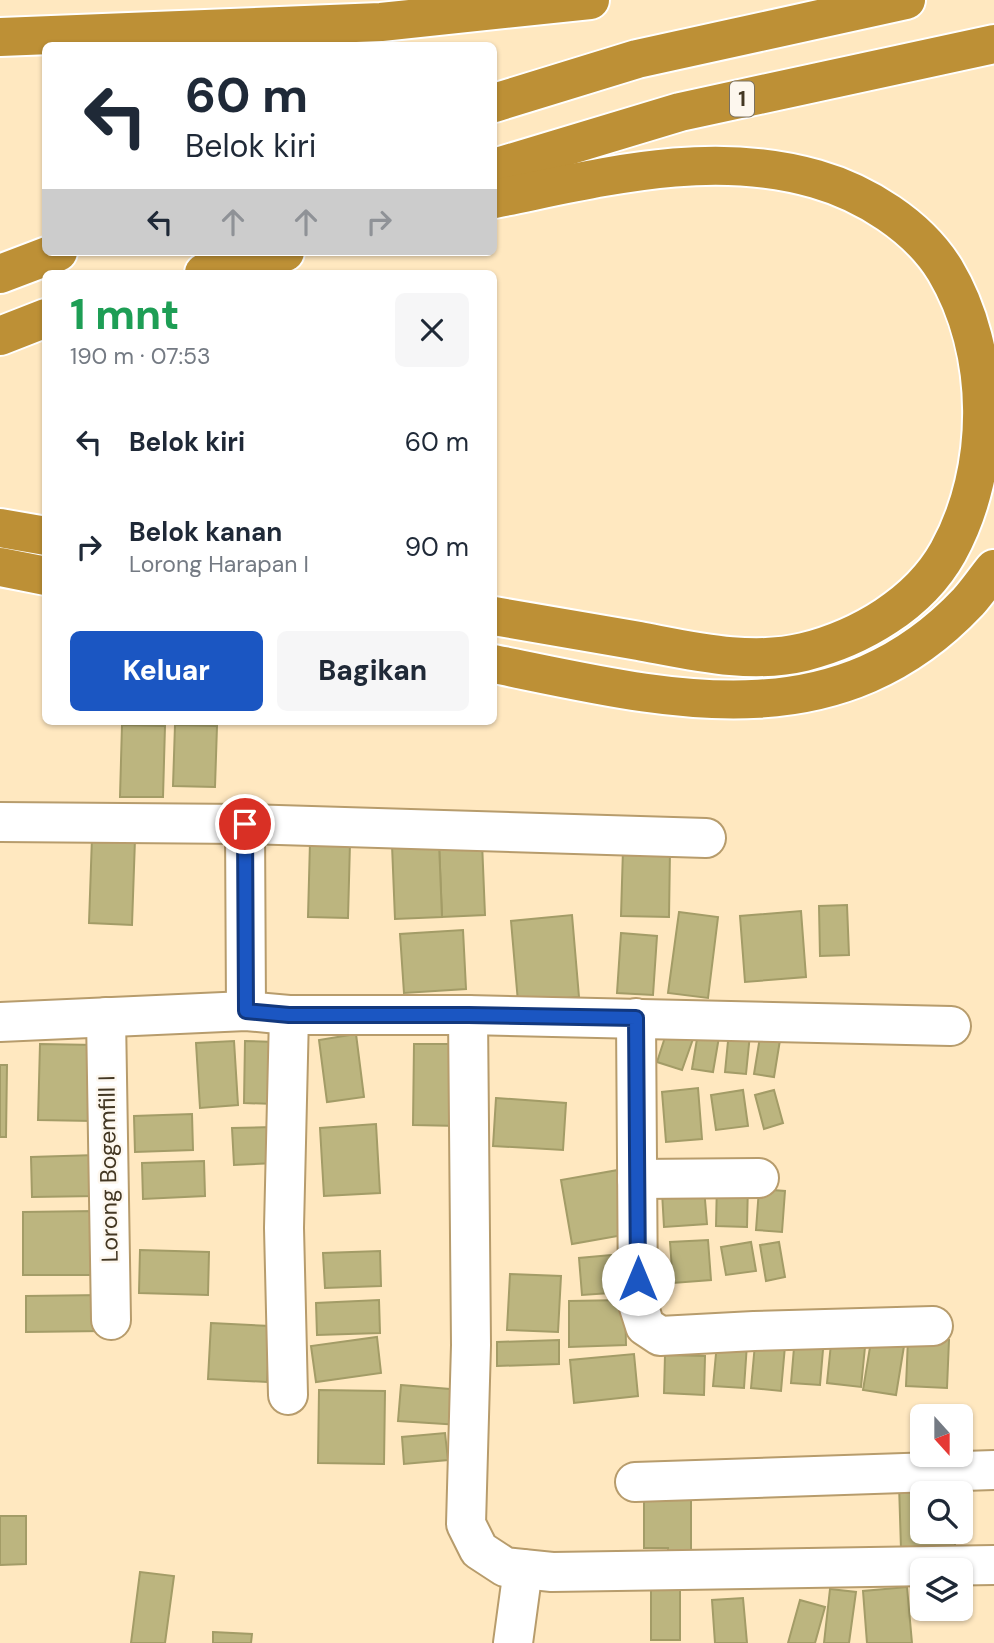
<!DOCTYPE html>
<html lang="id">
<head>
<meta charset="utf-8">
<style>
  :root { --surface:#fff; --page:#f6f6f7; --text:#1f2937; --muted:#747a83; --accent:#1b56c2 }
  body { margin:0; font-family:"DM Sans",sans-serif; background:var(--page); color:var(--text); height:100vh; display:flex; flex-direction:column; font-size:26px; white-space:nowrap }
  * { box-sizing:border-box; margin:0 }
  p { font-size:23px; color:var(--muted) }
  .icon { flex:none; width:38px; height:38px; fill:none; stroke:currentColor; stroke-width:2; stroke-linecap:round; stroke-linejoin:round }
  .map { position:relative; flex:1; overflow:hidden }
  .details { position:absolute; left:42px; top:270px; width:455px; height:455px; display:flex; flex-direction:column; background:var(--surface); border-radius:10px; box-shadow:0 2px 5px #0004 }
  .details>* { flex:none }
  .hud { position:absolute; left:42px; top:42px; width:455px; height:214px; border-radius:10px; box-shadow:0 2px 5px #0004; background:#fff; color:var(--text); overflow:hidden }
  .needle { width:46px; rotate:159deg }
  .tools { position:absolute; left:910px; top:1404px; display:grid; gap:14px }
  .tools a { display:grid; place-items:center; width:63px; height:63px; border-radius:10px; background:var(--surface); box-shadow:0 2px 5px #0004; font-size:35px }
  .pin { position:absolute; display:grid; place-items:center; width:60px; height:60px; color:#fff; margin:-30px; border:4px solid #fff; border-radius:50%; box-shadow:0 2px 7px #0007 }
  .me { position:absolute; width:77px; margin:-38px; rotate:0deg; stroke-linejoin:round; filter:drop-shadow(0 0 5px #0008) }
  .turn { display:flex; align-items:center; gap:24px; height:147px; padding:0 28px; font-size:32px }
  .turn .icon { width:91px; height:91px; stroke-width:2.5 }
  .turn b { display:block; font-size:49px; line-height:60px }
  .lanes { display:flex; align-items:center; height:66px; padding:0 28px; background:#0003; justify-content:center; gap:35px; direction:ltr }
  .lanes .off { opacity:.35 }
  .round { display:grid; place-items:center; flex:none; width:74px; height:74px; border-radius:10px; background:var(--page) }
  .head { display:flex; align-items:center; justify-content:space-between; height:119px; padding:0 28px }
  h1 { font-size:42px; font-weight:800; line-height:52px; color:#1e9e55 }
  .button { display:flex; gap:14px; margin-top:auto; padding:14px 28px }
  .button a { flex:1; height:80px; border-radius:10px; background:var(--accent); color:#fff; font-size:28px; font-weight:800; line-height:80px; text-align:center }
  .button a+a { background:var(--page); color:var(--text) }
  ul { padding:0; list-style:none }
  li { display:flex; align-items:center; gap:21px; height:105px; padding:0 28px }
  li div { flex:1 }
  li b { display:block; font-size:26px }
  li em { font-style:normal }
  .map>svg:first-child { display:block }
  .building { fill:#bcb57f; stroke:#a39c67; stroke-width:2 }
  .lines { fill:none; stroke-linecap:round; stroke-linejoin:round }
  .minor-casing { stroke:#b79c6c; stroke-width:42 }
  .highway-casing { stroke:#fff; stroke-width:42 }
  .minor { stroke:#fff; stroke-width:38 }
  .highway { stroke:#bd9036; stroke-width:38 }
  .route-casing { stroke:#12387e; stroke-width:18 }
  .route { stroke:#1b56c2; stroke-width:12 }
  .labels { text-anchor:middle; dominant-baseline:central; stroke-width:5; stroke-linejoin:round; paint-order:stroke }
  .shield { fill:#fdf7ee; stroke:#7b7160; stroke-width:2 }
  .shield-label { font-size:21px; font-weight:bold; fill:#433723 }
  .street-label { font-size:23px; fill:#433723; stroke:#fdf7ee }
</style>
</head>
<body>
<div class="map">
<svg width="994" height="1643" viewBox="0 0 994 1643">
  <rect width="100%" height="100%" fill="#ffe8c0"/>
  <!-- building -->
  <g class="building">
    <path d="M 122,725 L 165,726 L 163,797 L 120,797 Z"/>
    <path d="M 175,725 L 217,726 L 215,787 L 173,786 Z"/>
    <path d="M 92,837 L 135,839 L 132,925 L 89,923 Z"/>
    <path d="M 310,842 L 350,843 L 348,918 L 308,917 Z"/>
    <path d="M 482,842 L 485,915 L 442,917 L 439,843 Z"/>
    <path d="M 439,843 L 442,917 L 395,919 L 392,845 Z"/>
    <path d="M 623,849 L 670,850 L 669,917 L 621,916 Z"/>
    <path d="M 847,905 L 849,955 L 820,956 L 819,906 Z"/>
    <path d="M 801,911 L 806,977 L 745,982 L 740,916 Z"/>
    <path d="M 679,912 L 718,917 L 708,998 L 668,993 Z"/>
    <path d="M 572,915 L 579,997 L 518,1002 L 511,921 Z"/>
    <path d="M 463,930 L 466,989 L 404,993 L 400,934 Z"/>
    <path d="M 621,933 L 657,936 L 653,995 L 617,993 Z"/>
    <path d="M 667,1031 L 693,1039 L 682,1070 L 657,1062 Z"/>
    <path d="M 729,1031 L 750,1034 L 746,1074 L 725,1072 Z"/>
    <path d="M 698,1033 L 719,1037 L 713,1072 L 692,1069 Z"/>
    <path d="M 356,1034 L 364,1097 L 327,1102 L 319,1040 Z"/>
    <path d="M 760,1037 L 780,1040 L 774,1077 L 754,1074 Z"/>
    <path d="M 234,1041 L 238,1105 L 200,1108 L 196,1043 Z"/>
    <path d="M 245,1041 L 275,1042 L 275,1104 L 244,1103 Z"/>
    <path d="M 40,1044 L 95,1045 L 93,1121 L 38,1120 Z"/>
    <path d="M 414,1044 L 460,1044 L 459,1126 L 413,1125 Z"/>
    <path d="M 0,1065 L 7,1065 L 6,1137 L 0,1137 Z"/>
    <path d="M 698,1088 L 702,1139 L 666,1142 L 662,1092 Z"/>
    <path d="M 743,1090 L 748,1126 L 716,1130 L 711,1095 Z"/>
    <path d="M 774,1090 L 783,1123 L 764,1129 L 755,1095 Z"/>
    <path d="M 496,1098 L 566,1103 L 563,1150 L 493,1146 Z"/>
    <path d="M 192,1114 L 193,1150 L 135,1152 L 134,1116 Z"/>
    <path d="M 376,1124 L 380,1193 L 324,1196 L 320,1128 Z"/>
    <path d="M 273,1127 L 275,1163 L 234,1165 L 232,1128 Z"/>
    <path d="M 96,1155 L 97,1196 L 32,1197 L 31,1157 Z"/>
    <path d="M 204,1161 L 205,1196 L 143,1199 L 142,1163 Z"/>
    <path d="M 618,1170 L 629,1234 L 572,1244 L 561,1180 Z"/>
    <path d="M 717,1182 L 748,1183 L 747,1227 L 716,1226 Z"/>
    <path d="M 704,1188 L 707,1224 L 664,1227 L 662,1192 Z"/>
    <path d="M 759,1189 L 785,1191 L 782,1232 L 756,1230 Z"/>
    <path d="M 95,1211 L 95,1275 L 23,1275 L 23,1212 Z"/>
    <path d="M 708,1240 L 711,1280 L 673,1283 L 670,1242 Z"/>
    <path d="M 751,1242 L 756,1271 L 726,1275 L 721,1247 Z"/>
    <path d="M 779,1242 L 785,1277 L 766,1281 L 760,1245 Z"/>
    <path d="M 140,1250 L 209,1252 L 208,1295 L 139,1293 Z"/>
    <path d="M 380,1251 L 381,1286 L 325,1288 L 323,1253 Z"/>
    <path d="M 622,1254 L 625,1292 L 582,1295 L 579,1258 Z"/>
    <path d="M 510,1274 L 561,1276 L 558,1332 L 507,1330 Z"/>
    <path d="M 102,1295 L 103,1331 L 26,1332 L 26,1296 Z"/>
    <path d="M 379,1300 L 380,1333 L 317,1335 L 316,1303 Z"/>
    <path d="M 625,1300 L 626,1345 L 569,1347 L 569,1301 Z"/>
    <path d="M 211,1323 L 270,1326 L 267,1382 L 208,1379 Z"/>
    <path d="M 832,1334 L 866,1337 L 861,1387 L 827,1383 Z"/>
    <path d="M 872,1335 L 905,1340 L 896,1395 L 863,1390 Z"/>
    <path d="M 795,1336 L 824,1338 L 820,1385 L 791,1383 Z"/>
    <path d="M 377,1337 L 381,1373 L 316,1382 L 311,1346 Z"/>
    <path d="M 908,1339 L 949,1340 L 947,1388 L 906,1386 Z"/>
    <path d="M 559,1340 L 559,1364 L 497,1366 L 497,1342 Z"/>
    <path d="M 717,1343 L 747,1344 L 744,1388 L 713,1386 Z"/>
    <path d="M 755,1344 L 785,1346 L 781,1391 L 751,1388 Z"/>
    <path d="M 634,1354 L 638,1396 L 574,1403 L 570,1360 Z"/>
    <path d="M 665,1355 L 705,1356 L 704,1395 L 664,1393 Z"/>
    <path d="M 401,1385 L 462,1390 L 460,1425 L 398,1421 Z"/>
    <path d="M 319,1390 L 385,1391 L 384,1464 L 318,1463 Z"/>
    <path d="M 445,1433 L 448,1460 L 404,1464 L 402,1437 Z"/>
    <path d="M 953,1482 L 953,1493 L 922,1493 L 922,1531 L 955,1531 L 955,1548 L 901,1549 L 899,1484 Z"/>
    <path d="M 691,1492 L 691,1563 L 668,1563 L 668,1548 L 644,1548 L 644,1493 Z"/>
    <path d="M 0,1516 L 26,1516 L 26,1564 L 0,1565 Z"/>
    <path d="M 140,1572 L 174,1576 L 165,1643 L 131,1643 Z"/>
    <path d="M 907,1587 L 912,1643 L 867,1643 L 863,1591 Z"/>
    <rect x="651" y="1589" width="29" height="51"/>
    <path d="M 830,1589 L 856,1592 L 849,1643 L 824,1643 Z"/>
    <path d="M 743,1598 L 747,1643 L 715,1643 L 712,1600 Z"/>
    <path d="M 800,1600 L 825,1607 L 815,1643 L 788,1643 Z"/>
    <path d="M 213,1632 L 252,1634 L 251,1643 L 213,1643 Z"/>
  </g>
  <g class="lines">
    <defs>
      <g id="minor">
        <path d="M 0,822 L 245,824 L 706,838"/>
        <path d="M 245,824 L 246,1011"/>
        <path d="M 468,1015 L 471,1345 L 466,1524 L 479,1550 L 505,1567 L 552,1572 L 994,1565"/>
        <path d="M 106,1017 L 111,1320"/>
        <path d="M 636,1018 L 638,1304 L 645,1326 L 660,1336 L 754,1331 L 933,1326"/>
        <path d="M 0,1022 L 246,1011 L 289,1015 L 468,1015 L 951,1026"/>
        <path d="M 637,1179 L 759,1178"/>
        <path d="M 288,1395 L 284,1228 L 289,1015"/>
        <path d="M 635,1482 L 994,1470"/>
        <path d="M 513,1643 L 523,1569"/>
      </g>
      <g id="highway">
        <path d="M 0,37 L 381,22 L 590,0"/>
        <path d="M 494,103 L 637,59 L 906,0"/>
        <path d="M 494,168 L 680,112 L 994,44"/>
        <path d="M 494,199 C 600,178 709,148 816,179 C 865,193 918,226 945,270 C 994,352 994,469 948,552 C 919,604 860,638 804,652 C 750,665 693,651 639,641 C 590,633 542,624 494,616"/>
        <path d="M 204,273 L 285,252"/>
        <path d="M 0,274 L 58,252"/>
        <path d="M 0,336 L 46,318"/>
        <path d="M 0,528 L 46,536"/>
        <path d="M 0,567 L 46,576"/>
        <path d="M 494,664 C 662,698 833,745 968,602 C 977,592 985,580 994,569"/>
      </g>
    </defs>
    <!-- minor casing -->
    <use href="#minor" class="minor-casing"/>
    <!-- highway casing -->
    <use href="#highway" class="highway-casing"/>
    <!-- minor -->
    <use href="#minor" class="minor"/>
    <!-- highway -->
    <use href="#highway" class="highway"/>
  </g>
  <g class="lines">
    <defs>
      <path id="route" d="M 245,824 L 246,1011 L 289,1015 L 468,1015 L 636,1018 L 638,1279"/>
    </defs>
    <!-- route casing -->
    <use href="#route" class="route-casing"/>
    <!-- route -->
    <use href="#route" class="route"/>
  </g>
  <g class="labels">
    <!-- shield labels -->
    <rect class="shield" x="730" y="81.5" width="24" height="35" rx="5"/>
    <g class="shield-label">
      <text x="742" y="99">1</text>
    </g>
    <!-- street labels -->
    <g class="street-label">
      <text transform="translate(108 1169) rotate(-91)">Lorong Bogemfill I</text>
    </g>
  </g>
</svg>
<div class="tools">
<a><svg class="needle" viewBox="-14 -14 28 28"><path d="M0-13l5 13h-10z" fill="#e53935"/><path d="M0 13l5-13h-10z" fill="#747a83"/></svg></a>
<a><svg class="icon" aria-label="search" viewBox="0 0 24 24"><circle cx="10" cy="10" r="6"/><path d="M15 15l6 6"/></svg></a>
<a><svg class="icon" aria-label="layers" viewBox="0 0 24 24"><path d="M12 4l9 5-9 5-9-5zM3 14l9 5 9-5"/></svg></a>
</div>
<div class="pin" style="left:245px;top:824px;background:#d93025"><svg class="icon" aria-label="arrive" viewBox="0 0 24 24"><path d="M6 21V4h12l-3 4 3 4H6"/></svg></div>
<svg class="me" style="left:638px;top:1279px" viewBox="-20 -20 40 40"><circle r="19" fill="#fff"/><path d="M0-13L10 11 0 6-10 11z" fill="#1b56c2"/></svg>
<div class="hud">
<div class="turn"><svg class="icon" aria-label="left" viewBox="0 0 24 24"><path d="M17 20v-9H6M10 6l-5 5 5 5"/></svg><div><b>60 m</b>Belok kiri</div></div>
<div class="lanes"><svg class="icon" aria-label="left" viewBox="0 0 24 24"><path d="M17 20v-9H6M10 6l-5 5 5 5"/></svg><svg class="icon off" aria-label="ahead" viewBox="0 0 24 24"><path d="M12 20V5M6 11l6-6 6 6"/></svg><svg class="icon off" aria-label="ahead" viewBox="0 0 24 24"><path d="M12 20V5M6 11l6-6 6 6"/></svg><svg class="icon off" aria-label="right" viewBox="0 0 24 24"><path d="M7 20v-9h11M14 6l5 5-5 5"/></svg></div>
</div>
<section class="details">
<div class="head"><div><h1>1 mnt</h1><p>190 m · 07:53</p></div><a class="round"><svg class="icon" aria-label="close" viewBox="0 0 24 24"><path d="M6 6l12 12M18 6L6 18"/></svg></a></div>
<ul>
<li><svg class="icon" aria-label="left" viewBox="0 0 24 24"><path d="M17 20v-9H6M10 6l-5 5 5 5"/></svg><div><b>Belok kiri</b></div><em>60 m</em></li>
<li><svg class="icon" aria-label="right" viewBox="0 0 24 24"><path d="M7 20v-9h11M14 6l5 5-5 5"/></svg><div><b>Belok kanan</b><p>Lorong Harapan I</p></div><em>90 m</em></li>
</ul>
<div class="button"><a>Keluar</a><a>Bagikan</a></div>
</section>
</div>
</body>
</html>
